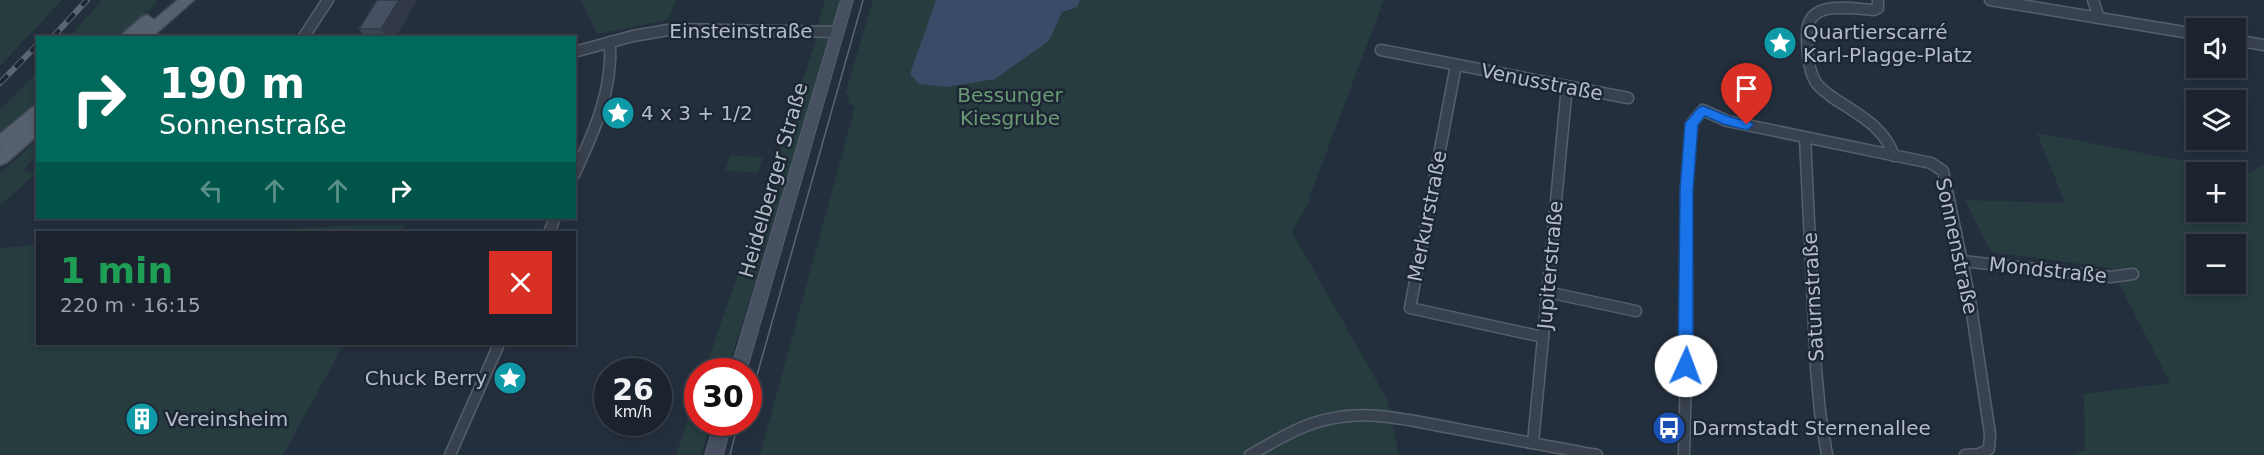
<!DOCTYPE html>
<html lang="en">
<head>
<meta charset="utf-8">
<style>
  :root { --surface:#1b232e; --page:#282f3a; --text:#f1f3f6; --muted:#a0a4aa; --line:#39404a }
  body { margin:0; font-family:"DejaVu Sans",sans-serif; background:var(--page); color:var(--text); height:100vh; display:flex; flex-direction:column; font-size:22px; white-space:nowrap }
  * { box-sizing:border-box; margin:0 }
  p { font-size:20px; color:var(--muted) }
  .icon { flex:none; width:33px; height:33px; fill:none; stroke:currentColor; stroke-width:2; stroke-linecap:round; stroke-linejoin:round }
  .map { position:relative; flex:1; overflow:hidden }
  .side { position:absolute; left:36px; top:231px; width:540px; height:114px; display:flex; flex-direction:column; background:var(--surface); border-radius:0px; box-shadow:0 3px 9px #0003,0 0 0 2px var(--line) }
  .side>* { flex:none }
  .guide { position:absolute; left:36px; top:36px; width:540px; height:183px; border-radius:0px; box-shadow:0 3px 9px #0003,0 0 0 2px var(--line); background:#00695c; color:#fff; overflow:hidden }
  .controls { position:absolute; left:2186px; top:18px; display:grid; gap:12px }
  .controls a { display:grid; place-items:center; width:60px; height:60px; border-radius:0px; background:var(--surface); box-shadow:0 3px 9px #0003,0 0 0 2px var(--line); font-size:30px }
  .speed { position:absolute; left:594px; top:358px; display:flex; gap:12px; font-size:30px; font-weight:700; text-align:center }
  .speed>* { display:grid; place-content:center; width:78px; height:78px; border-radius:50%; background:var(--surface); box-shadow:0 3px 9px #0003,0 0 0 2px var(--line); line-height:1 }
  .speed small { font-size:15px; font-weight:400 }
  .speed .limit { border:9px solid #d22; background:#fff; color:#111 }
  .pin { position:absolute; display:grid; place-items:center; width:51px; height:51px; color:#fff; margin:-62px -26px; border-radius:50% 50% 50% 0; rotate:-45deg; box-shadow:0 0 6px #0007 }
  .pin .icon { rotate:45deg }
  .me { position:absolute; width:66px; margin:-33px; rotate:2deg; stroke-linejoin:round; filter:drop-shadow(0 0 4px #0008) }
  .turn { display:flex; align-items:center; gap:21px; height:126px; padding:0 24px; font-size:27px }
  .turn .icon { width:78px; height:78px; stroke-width:2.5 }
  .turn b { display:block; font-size:42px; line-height:51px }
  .lanes { display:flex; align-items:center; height:57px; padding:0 24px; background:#0003; justify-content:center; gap:30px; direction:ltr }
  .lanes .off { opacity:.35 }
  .round { display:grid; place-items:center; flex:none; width:63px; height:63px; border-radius:0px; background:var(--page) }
  .headline { display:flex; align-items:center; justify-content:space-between; height:102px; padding:0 24px }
  h1 { font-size:36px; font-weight:700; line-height:45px; color:#1e9e55 }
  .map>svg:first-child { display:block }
  .green { fill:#263c3f; fill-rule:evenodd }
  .water { fill:#394c67 }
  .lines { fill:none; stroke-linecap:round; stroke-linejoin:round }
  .street-casing { stroke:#565f6c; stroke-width:13 }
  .secondary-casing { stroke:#565f6c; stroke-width:2 }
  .primary-casing { stroke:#414a57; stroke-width:3 }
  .street { stroke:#38414e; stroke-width:10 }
  .secondary { fill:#465061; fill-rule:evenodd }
  .primary { fill:#56606e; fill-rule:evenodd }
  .tram { stroke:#5a6575; stroke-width:1.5 }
  .rail-casing { stroke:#5a6575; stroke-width:6 }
  .rail { stroke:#1d2633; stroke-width:4; stroke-dasharray:11; stroke-linecap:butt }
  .wall { fill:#3b4654 }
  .shaded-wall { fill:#303945 }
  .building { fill:#455162; stroke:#303945; stroke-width:1.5 }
  .route { fill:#1a73e8; stroke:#114b97; stroke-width:1.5 }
  .labels { text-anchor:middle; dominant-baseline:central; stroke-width:5; stroke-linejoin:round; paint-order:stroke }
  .street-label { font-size:20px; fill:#b4bcc9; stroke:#1d2633 }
  .poi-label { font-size:20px; fill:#b4bcc9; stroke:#1d2633; text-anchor:start }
  .park-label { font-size:20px; fill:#6b9a76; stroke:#1d2633 }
</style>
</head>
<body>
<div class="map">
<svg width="2264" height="455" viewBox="0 0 2264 455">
  <rect width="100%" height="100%" fill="#242f3e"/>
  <!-- green -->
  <g class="green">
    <path d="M 0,0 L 62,0 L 0,66 Z"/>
    <path d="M 102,0 L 158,0 L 150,10 L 117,37 L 69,37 Z"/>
    <path d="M 581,0 L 676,0 L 668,20 L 597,34 Z"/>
    <path d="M 825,0 L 840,0 L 795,153 L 727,372 L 704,372 L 769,184 L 816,40 L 814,38 Z"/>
    <path d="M 873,0 L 1384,0 L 1309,198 L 1311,199 L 1292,232 L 1387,399 L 1399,455 L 760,455 L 855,107 L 847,102 L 850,95 L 845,94 Z"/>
    <path d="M 37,72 L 37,102 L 0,134 L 0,110 Z"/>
    <path d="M 2037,133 L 2249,173 L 2264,164 L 2264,455 L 2072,455 L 2085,451 L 2084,394 L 2170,383 L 2111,268 L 1991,252 L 1965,200 L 2065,203 ZM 2196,172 L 2235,172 L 2235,212 L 2196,212 ZM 2196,244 L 2235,244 L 2235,284 L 2196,284 Z"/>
    <path d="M 37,140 L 37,156 L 23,170 L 36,173 L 0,206 L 0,174 Z"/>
    <path d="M 730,156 L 763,157 L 758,172 L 725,171 Z"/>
    <path d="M 358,225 L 404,225 L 402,232 L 230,232 Z"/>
    <path d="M 37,245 L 38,344 L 344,344 L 283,455 L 0,455 L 0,248 Z"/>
    <path d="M 697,392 L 698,423 L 711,423 L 701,455 L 676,455 Z"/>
  </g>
  <!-- water -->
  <path class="water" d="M 936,0 L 1080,0 L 1077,7 L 1062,12 L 1049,41 L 995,79 L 947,87 L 919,84 L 910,74 Z"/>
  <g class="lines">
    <defs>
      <g id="street">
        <path d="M 1878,0 L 1878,8 L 1874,10 C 1844,8 1806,0 1807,36 C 1807,50 1808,68 1815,81 C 1819,88 1826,92 1832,97 C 1857,114 1884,126 1894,156"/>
        <path d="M 1990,0 L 2196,34"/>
        <path d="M 2093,0 L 2099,18"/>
        <path d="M 303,38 L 328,0"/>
        <path d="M 2235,40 L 2264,45"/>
        <path d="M 1381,50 L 1628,98"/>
        <path d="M 574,52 L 633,36 L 674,29 L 837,32"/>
        <path d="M 1456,65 L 1410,308 L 1543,337"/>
        <path d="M 1805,138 L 1816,368 L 1820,412 L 1827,455"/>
        <path d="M 574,175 C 594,132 613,91 610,42"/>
        <path d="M 549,232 L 555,218"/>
        <path d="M 1962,261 L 2111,277 L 2133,274"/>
        <path d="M 1547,292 L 1636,311"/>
        <path d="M 1533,443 L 1567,86"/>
        <path d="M 450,455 L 499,344"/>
        <path d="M 1250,455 C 1277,440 1303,423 1334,418 C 1374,410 1417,422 1457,429 C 1503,438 1550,446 1597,455"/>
        <path d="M 1684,455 L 1687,323 L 1686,190 L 1692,123 L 1703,110 L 1727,121 L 1931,163 L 1943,171 L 1970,300 L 1990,434 L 1989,449 L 1979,454 L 1965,455"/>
      </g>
      <g id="secondary">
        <path d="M 841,0 L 853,0 L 746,372 L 730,372 Z"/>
        <path d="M 715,423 L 731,423 L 723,455 L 705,455 Z"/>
      </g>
      <g id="primary">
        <path d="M 178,0 L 194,0 L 151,38 L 118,38 L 142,17 L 147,15 L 154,20 Z"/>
        <path d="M 38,106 L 38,135 L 6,163 L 0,165 L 0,150 L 3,148 L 0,149 L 0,134 L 33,107 Z"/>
      </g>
    </defs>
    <!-- street casing -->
    <use href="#street" class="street-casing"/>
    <!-- secondary casing -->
    <use href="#secondary" class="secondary-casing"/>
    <!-- primary casing -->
    <use href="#primary" class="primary-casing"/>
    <!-- street -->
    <use href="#street" class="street"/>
    <!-- secondary -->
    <use href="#secondary" class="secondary"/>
    <!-- primary -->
    <use href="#primary" class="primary"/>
    <!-- tram -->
    <g class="tram">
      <path d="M 748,407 L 863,0"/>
      <path d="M 730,455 L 738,423"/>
    </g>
    <defs>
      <g id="rail">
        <path d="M 52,38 L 87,0"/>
        <path d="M 0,83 L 38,44"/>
      </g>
    </defs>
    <!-- rail casing -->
    <use href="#rail" class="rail-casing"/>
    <!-- rail -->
    <use href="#rail" class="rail"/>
  </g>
  <!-- wall -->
  <path class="wall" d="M 377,0 L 417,0 L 395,38 L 364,38 L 359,29 Z"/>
  <!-- shaded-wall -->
  <path class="shaded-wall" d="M 399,0 L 417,0 L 395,38 L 386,38 L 381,29 Z"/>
  <!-- building -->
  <path class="building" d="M 377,0 L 399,0 L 381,29 L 359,29 Z"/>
  <!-- route -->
  <path class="route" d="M 1703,106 L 1730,117 L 1751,122 L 1753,125 L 1747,130 L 1723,124 L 1705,116 L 1698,125 L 1693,190 L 1693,366 L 1691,371 L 1686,373 L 1681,371 L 1678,366 L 1680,190 L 1685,123 L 1699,107 Z"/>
  <!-- icons -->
  <defs>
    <symbol id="sight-disc" viewBox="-11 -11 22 22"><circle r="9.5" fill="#0f9aa8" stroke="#1d2633"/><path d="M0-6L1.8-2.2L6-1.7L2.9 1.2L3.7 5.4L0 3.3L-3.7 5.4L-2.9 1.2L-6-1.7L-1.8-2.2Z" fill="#fff"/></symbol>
    <symbol id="building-disc" viewBox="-11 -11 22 22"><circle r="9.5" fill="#0f9aa8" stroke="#1d2633"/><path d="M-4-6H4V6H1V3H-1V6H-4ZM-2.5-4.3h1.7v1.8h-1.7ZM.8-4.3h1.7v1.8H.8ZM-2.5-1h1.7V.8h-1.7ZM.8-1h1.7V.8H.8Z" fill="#fff"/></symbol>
    <symbol id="bus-disc" viewBox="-11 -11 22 22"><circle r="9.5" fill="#1a4fb4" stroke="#1d2633"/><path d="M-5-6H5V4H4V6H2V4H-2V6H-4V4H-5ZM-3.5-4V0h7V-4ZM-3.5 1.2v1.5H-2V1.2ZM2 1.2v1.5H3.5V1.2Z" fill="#fff"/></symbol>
  </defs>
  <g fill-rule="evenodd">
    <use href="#sight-disc" x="1761" y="24" width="38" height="38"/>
    <use href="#sight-disc" x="599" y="94" width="38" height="38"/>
    <use href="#sight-disc" x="491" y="359" width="38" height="38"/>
    <use href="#building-disc" x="123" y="400" width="38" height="38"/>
    <use href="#bus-disc" x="1650" y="409" width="38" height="38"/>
  </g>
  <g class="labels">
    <!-- street labels -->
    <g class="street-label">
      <text x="741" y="31">Einsteinstraße</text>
      <text transform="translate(1542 82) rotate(11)">Venusstraße</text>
      <text transform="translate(773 180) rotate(-74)">Heidelberger Straße</text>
      <text transform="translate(1427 216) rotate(-79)">Merkurstraße</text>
      <text transform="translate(1957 246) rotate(78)">Sonnenstraße</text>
      <text transform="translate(1550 265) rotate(-85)">Jupiterstraße</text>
      <text transform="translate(2048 270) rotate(6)">Mondstraße</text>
      <text transform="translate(1813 297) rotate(-93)">Saturnstraße</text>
    </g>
    <!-- poi labels -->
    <g class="poi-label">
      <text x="1803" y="32">Quartierscarré<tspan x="1803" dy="23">Karl-Plagge-Platz</tspan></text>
      <text x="641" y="113">4 x 3 + 1/2</text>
      <text x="487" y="378" text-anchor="end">Chuck Berry</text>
      <text x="165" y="419">Vereinsheim</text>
      <text x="1692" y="428">Darmstadt Sternenallee</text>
    </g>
    <!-- park labels -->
    <g class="park-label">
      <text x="1010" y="95">Bessunger<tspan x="1010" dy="23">Kiesgrube</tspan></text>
    </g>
  </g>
</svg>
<div class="controls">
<a><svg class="icon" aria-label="sound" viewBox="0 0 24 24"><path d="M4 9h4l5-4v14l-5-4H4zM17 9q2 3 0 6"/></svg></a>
<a><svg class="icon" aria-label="layers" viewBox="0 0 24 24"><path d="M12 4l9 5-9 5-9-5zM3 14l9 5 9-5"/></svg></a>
<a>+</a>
<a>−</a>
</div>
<div class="speed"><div>26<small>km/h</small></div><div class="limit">30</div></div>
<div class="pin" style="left:1747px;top:125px;background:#d93025"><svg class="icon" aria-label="arrive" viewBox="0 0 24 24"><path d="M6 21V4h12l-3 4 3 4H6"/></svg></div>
<svg class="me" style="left:1686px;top:366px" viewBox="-20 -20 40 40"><circle r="19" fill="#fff"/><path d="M0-13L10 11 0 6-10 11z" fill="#1a73e8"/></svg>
<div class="guide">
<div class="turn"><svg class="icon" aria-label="right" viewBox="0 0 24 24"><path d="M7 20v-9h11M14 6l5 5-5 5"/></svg><div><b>190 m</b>Sonnenstraße</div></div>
<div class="lanes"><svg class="icon off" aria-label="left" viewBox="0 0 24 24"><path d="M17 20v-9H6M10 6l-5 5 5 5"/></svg><svg class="icon off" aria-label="ahead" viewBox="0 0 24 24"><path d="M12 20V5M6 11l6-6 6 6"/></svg><svg class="icon off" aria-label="ahead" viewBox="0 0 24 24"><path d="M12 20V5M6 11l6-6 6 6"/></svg><svg class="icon" aria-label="right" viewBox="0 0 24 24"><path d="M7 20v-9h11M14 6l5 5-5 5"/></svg></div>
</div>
<section class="side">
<div class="headline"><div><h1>1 min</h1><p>220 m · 16:15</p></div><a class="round" style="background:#d93025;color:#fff"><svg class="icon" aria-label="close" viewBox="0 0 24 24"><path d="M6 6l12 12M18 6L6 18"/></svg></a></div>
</section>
</div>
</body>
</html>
